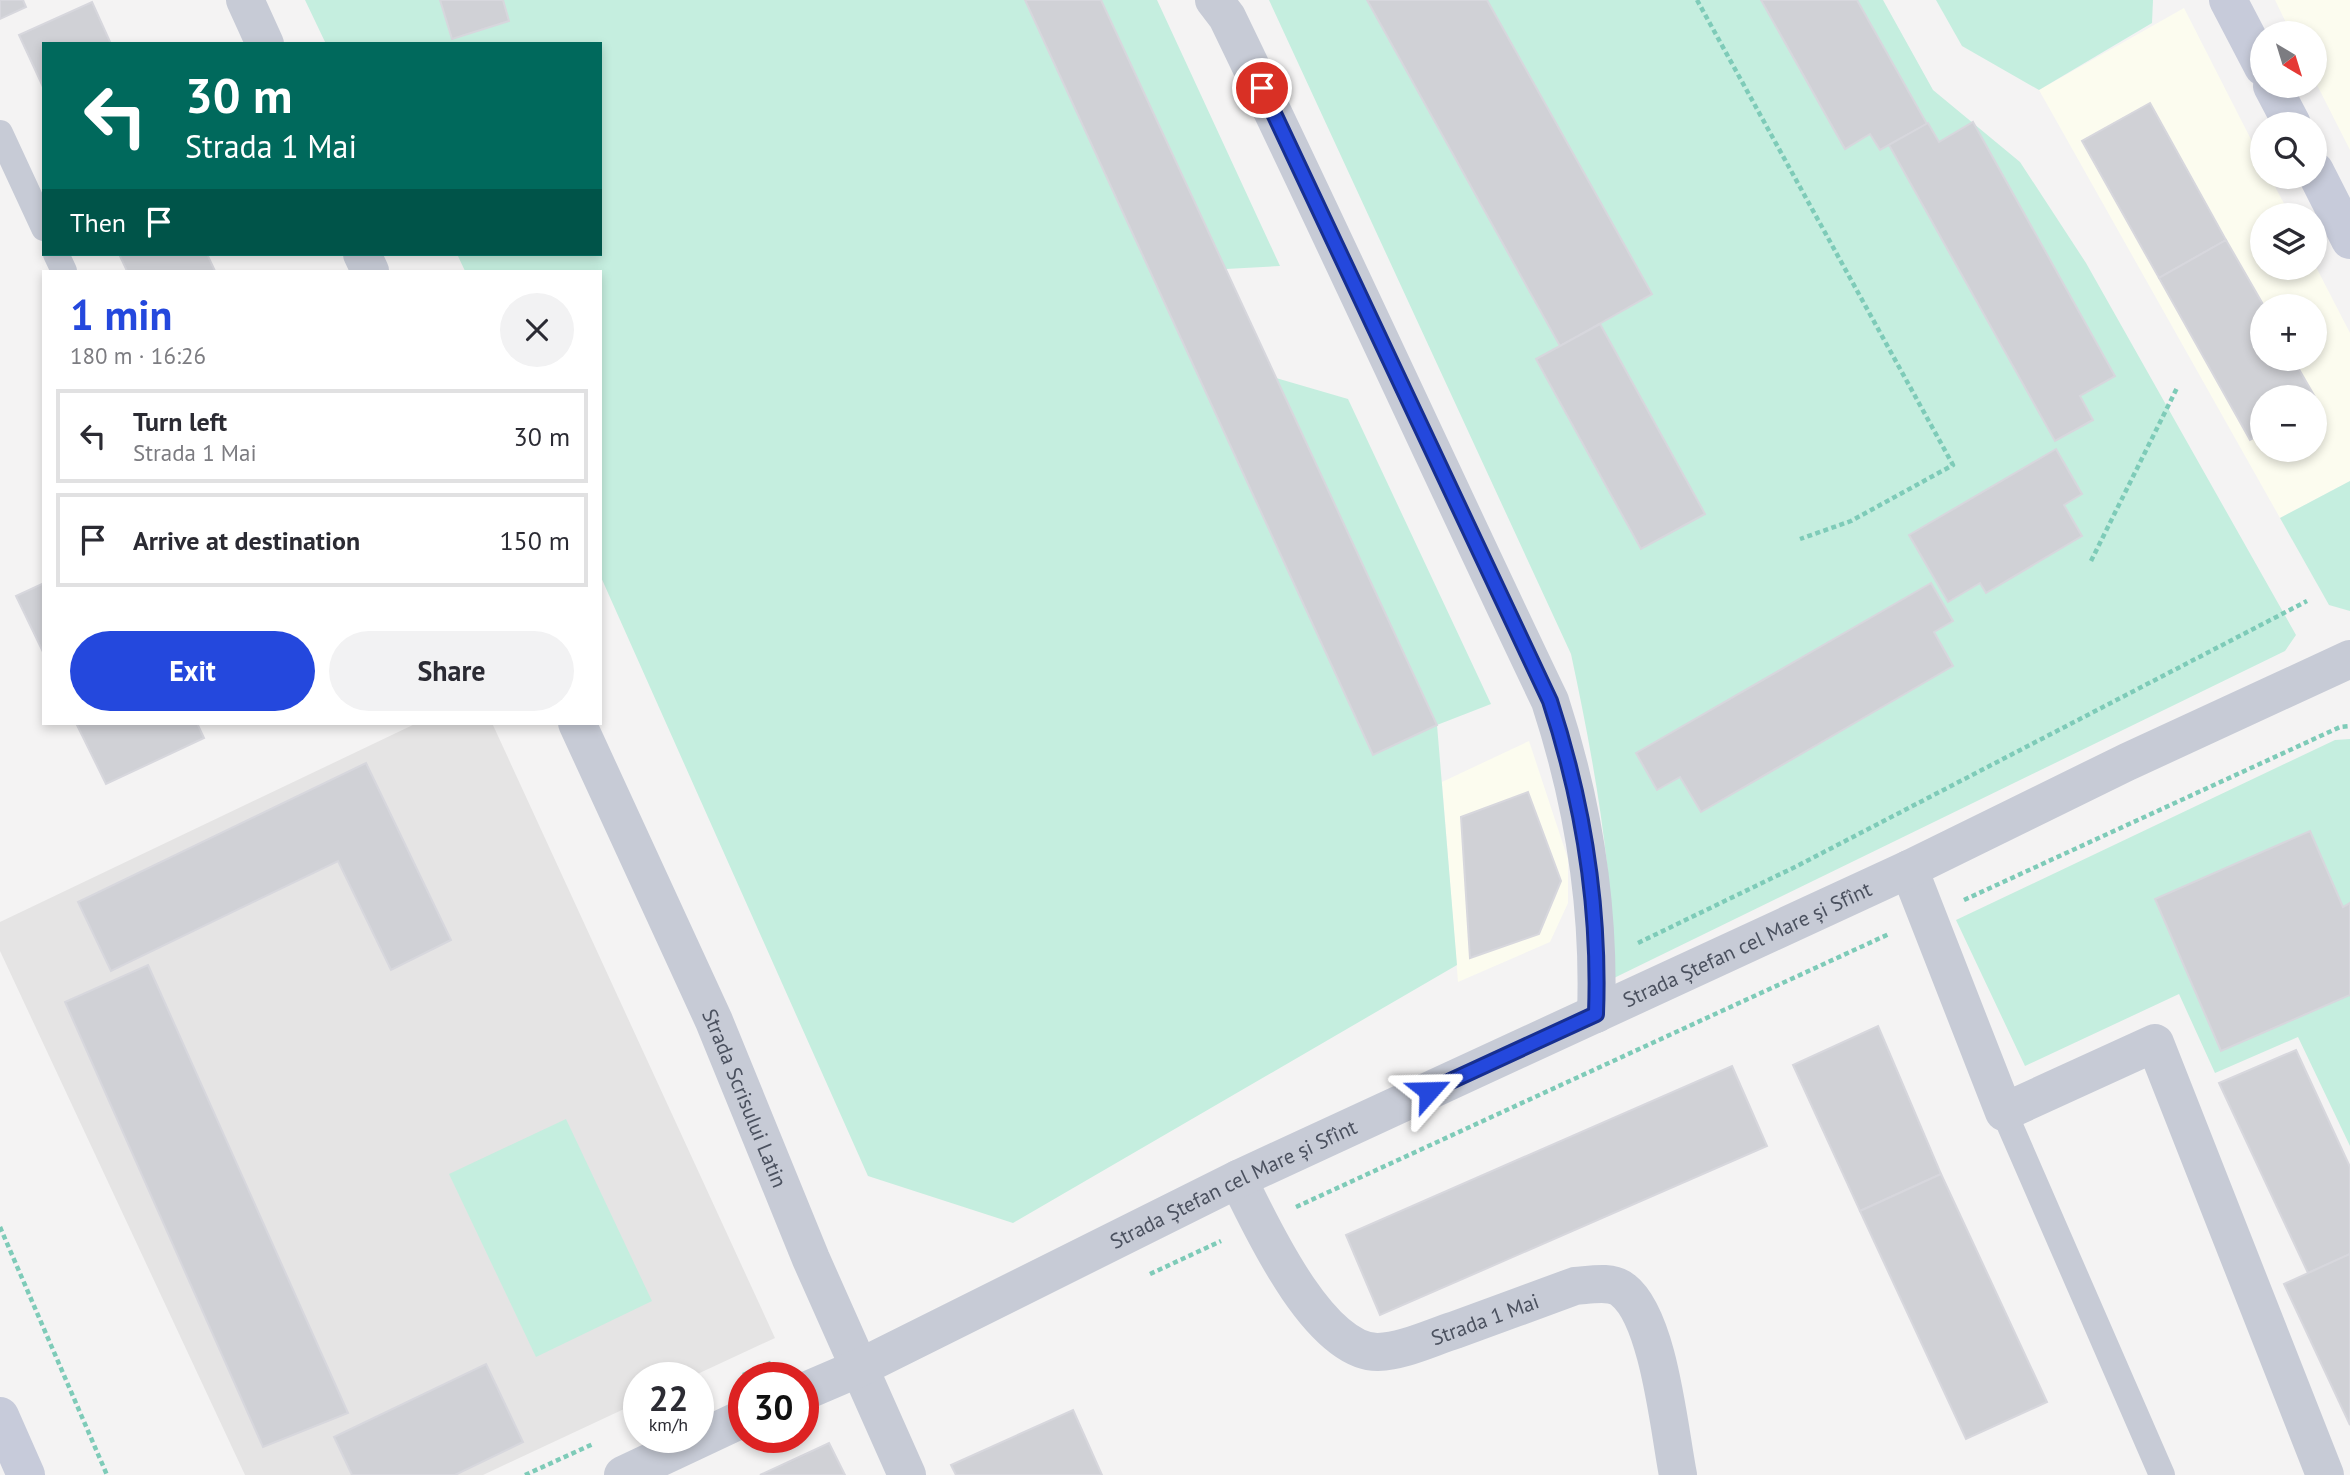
<!DOCTYPE html>
<html lang="en">
<head>
<meta charset="utf-8">
<style>
  :root { --surface:#fff; --page:#f2f2f3; --text:#2b2b33; --muted:#7c7c81; --line:#e1e1e2; --accent:#2448dd }
  body { margin:0; font-family:"PT Sans",sans-serif; background:var(--page); color:var(--text); height:100vh; display:flex; flex-direction:column; font-size:26px; white-space:nowrap }
  * { box-sizing:border-box; margin:0 }
  p { font-size:23px; color:var(--muted) }
  .icon { flex:none; width:38px; height:38px; fill:none; stroke:currentColor; stroke-width:2; stroke-linecap:round; stroke-linejoin:round }
  .map { position:relative; flex:1; overflow:hidden }
  .details { position:absolute; left:42px; top:270px; width:560px; height:455px; display:flex; flex-direction:column; background:var(--surface); border-radius:0px; box-shadow:0 4px 10px #0003 }
  .details>* { flex:none }
  .hud { position:absolute; left:42px; top:42px; width:560px; height:214px; border-radius:0px; box-shadow:0 4px 10px #0003; background:#00695c; color:#fff; overflow:hidden }
  .needle { width:46px; rotate:142deg }
  .buttons { position:absolute; left:2250px; top:21px; display:grid; gap:14px }
  .buttons a { display:grid; place-items:center; width:77px; height:77px; border-radius:50%; background:var(--surface); box-shadow:0 4px 10px #0003; font-size:35px }
  .speed { position:absolute; left:623px; top:1362px; display:flex; gap:14px; font-size:35px; font-weight:700; text-align:center }
  .speed>* { display:grid; place-content:center; width:91px; height:91px; border-radius:50%; background:var(--surface); box-shadow:0 4px 10px #0003; line-height:1 }
  .speed small { font-size:18px; font-weight:400 }
  .speed .limit { border:10px solid #d22; background:#fff; color:#111 }
  .pin { position:absolute; display:grid; place-items:center; width:60px; height:60px; color:#fff; margin:-30px; border:4px solid #fff; border-radius:50%; box-shadow:0 2px 7px #0007 }
  .me { position:absolute; width:77px; margin:-38px; rotate:65deg; stroke-linejoin:round; filter:drop-shadow(0 0 5px #0008) }
  .turn { display:flex; align-items:center; gap:24px; height:147px; padding:0 28px; font-size:32px }
  .turn .icon { width:91px; height:91px; stroke-width:2.5 }
  .turn b { display:block; font-size:49px; line-height:60px }
  .then { display:flex; align-items:center; height:66px; padding:0 28px; background:#0003; gap:14px; font-size:26px }
  .round { display:grid; place-items:center; flex:none; width:74px; height:74px; border-radius:37px; background:var(--page) }
  .head { display:flex; align-items:center; justify-content:space-between; height:119px; padding:0 28px }
  h1 { font-size:42px; font-weight:700; line-height:52px; color:var(--accent) }
  .cta { display:flex; gap:14px; margin-top:auto; padding:14px 28px }
  .cta a { flex:1; height:80px; border-radius:42px; background:var(--accent); color:#fff; font-size:28px; font-weight:700; line-height:80px; text-align:center }
  .cta a+a { background:var(--page); color:var(--text) }
  ul { padding:0; list-style:none }
  li { display:flex; align-items:center; gap:21px; height:94px; margin:0 14px 10px; padding:0 14px; border:4px solid var(--line); border-radius:0px }
  li div { flex:1 }
  li b { display:block; font-size:26px }
  li em { font-style:normal }
  .map>svg:first-child { display:block }
  .commercial { fill:#fcfcef; fill-rule:evenodd }
  .education { fill:#e5e4e4 }
  .green { fill:#c5eedf }
  .building { fill:#d0d1d6; stroke:#d7d7dd; stroke-width:2 }
  .lines { fill:none; stroke-linecap:round; stroke-linejoin:round }
  .path { stroke:#7ecbb8; stroke-width:4.5; stroke-dasharray:5 3.5; stroke-linecap:butt }
  .lane { stroke:#c7cbd6; stroke-width:26 }
  .street { stroke:#c7cbd6; stroke-width:38 }
  .secondary { stroke:#c7cbda; stroke-width:38 }
  .route-casing { stroke:#172f90; stroke-width:18 }
  .route { stroke:#2448dd; stroke-width:12 }
  .labels { text-anchor:middle; dominant-baseline:central; stroke-width:5; stroke-linejoin:round; paint-order:stroke }
  .street-label { font-size:21px; fill:#4b515f; stroke:#fff }
</style>
</head>
<body>
<div class="map">
<svg width="2350" height="1475" viewBox="0 0 2350 1475">
  <rect width="100%" height="100%" fill="#f4f3f3"/>
  <!-- commercial -->
  <g class="commercial">
    <path d="M 2275,0 L 2350,0 L 2350,150 L 2315,81 L 2315,33 L 2291,33 Z"/>
    <path d="M 2184,8 L 2263,163 L 2263,177 L 2270,177 L 2290,215 L 2263,215 L 2263,268 L 2315,265 L 2350,333 L 2350,481 L 2280,518 L 2039,90 ZM 2263,306 L 2315,306 L 2315,359 L 2263,359 ZM 2263,397 L 2315,397 L 2315,450 L 2263,450 Z"/>
    <path d="M 1529,741 L 1568,859 L 1568,903 L 1550,942 L 1458,982 L 1442,782 Z"/>
  </g>
  <!-- education -->
  <path class="education" d="M 417,723 L 492,723 L 775,1338 L 691,1377 L 639,1377 L 639,1402 L 483,1475 L 245,1475 L 0,951 L 0,922 Z"/>
  <!-- green -->
  <g class="green">
    <path d="M 305,0 L 1157,0 L 1280,266 L 1226,269 L 1276,378 L 1348,399 L 1491,704 L 1437,725 L 1457,965 L 1013,1223 L 868,1176 L 600,575 L 600,271 L 465,271 L 457,254 L 600,254 L 600,44 L 326,44 Z"/>
    <path d="M 1269,0 L 1883,0 L 1933,90 L 2020,162 L 2086,263 L 2296,635 L 2285,651 L 1614,978 C 1613,868 1594,761 1571,654 Z"/>
    <path d="M 1936,0 L 2153,0 L 2152,23 L 2039,90 L 1962,46 Z"/>
    <path d="M 2350,481 L 2350,611 L 2329,605 L 2280,518 Z"/>
    <path d="M 2350,739 L 2350,1146 L 2298,1037 L 2215,1073 L 2179,994 L 2025,1066 L 1956,920 L 2335,740 Z"/>
    <path d="M 566,1119 L 652,1301 L 536,1357 L 449,1174 Z"/>
  </g>
  <!-- building -->
  <g class="building">
    <path d="M 0,0 L 23,0 L 26,7 L 0,19 Z"/>
    <path d="M 440,0 L 503,0 L 509,21 L 452,39 Z"/>
    <path d="M 1025,0 L 1101,0 L 1437,725 L 1373,755 Z"/>
    <path d="M 1367,0 L 1487,0 L 1652,294 L 1560,346 Z"/>
    <path d="M 1761,0 L 1857,0 L 1927,124 L 1880,150 L 1870,134 L 1845,149 Z"/>
    <path d="M 92,2 L 111,44 L 44,44 L 44,89 L 19,35 Z"/>
    <path d="M 2150,103 L 2226,240 L 2159,278 L 2082,141 Z"/>
    <path d="M 1973,122 L 2115,376 L 2080,396 L 2093,420 L 2055,441 L 1889,145 L 1928,123 L 1939,142 Z"/>
    <path d="M 2226,240 L 2264,306 L 2263,359 L 2293,359 L 2315,397 L 2263,397 L 2263,433 L 2250,440 L 2159,278 Z"/>
    <path d="M 119,254 L 207,254 L 215,271 L 127,271 Z"/>
    <path d="M 1600,324 L 1705,514 L 1641,549 L 1536,359 Z"/>
    <path d="M 2056,449 L 2082,494 L 2064,505 L 2082,536 L 1986,593 L 1980,583 L 1948,602 L 1909,535 Z"/>
    <path d="M 44,583 L 44,654 L 16,596 Z"/>
    <path d="M 1931,583 L 1953,621 L 1934,632 L 1953,666 L 1701,812 L 1680,777 L 1657,790 L 1636,753 Z"/>
    <path d="M 76,723 L 197,723 L 204,738 L 106,784 Z"/>
    <path d="M 366,763 L 451,940 L 391,970 L 338,861 L 111,971 L 78,902 Z"/>
    <path d="M 1528,792 L 1561,881 L 1539,934 L 1470,958 L 1461,817 Z"/>
    <path d="M 2310,831 L 2343,907 L 2350,903 L 2350,995 L 2221,1051 L 2155,899 Z"/>
    <path d="M 148,965 L 348,1413 L 263,1447 L 65,1002 Z"/>
    <path d="M 1878,1026 L 1941,1174 L 1860,1211 L 1793,1065 Z"/>
    <path d="M 2296,1050 L 2350,1167 L 2350,1254 L 2308,1273 L 2219,1083 Z"/>
    <path d="M 1732,1066 L 1767,1146 L 1380,1315 L 1346,1235 Z"/>
    <path d="M 1941,1174 L 2047,1402 L 1966,1439 L 1860,1211 Z"/>
    <path d="M 2350,1254 L 2350,1425 L 2284,1284 Z"/>
    <path d="M 486,1364 L 523,1442 L 455,1475 L 352,1475 L 334,1437 Z"/>
    <path d="M 1073,1410 L 1102,1475 L 956,1475 L 951,1465 Z"/>
    <path d="M 829,1443 L 845,1475 L 760,1475 Z"/>
  </g>
  <g class="lines">
    <!-- path -->
    <g class="path">
      <path d="M 1697,0 L 1953,465 L 1851,521 L 1800,539"/>
      <path d="M 2091,561 L 2177,388"/>
      <path d="M 1964,900 L 2340,727 L 2350,726"/>
      <path d="M 1638,943 L 1797,866 L 2307,601"/>
      <path d="M 1296,1207 L 1889,934"/>
      <path d="M 0,1227 L 107,1475"/>
      <path d="M 1150,1274 L 1221,1241"/>
      <path d="M 743,1375 L 773,1362"/>
      <path d="M 776,1447 L 797,1437"/>
      <path d="M 525,1475 L 593,1444"/>
    </g>
    <!-- lane -->
    <g class="lane">
      <path d="M 0,133 L 44,228"/>
      <path d="M 56,254 L 64,271"/>
      <path d="M 2004,1112 L 2162,1475"/>
    </g>
    <!-- street -->
    <g class="street">
      <path d="M 245,0 L 265,44"/>
      <path d="M 1214,0 L 1227,17 C 1337,244 1441,473 1550,701 C 1583,802 1600,907 1596,1014"/>
      <path d="M 362,254 L 370,271"/>
      <path id="s1" d="M 577,723 L 714,1021 L 811,1259 L 907,1475"/>
      <path d="M 1909,869 L 2004,1112 L 2155,1043 L 2325,1475"/>
      <path id="s2" d="M 1238,1179 C 1260,1224 1319,1353 1378,1352 C 1404,1351 1430,1338 1455,1330 C 1495,1315 1535,1301 1575,1286 C 1590,1285 1611,1280 1623,1290 C 1659,1318 1669,1429 1678,1475"/>
      <path id="s3" d="M 803,1392 L 859,1368 L 1238,1179 L 1909,869 L 2127,762 L 2350,659"/>
      <path d="M 623,1475 L 744,1418"/>
    </g>
    <!-- secondary -->
    <g class="secondary">
      <path d="M 2228,0 L 2263,67"/>
      <path d="M 2272,86 L 2292,124"/>
      <path d="M 2315,171 L 2350,240"/>
      <path d="M 0,1416 L 26,1475"/>
    </g>
  </g>
  <g class="lines">
    <defs>
      <path id="route" d="M 1262,88 L 1550,701 C 1583,802 1600,907 1596,1014 L 1429,1091"/>
    </defs>
    <!-- route casing -->
    <use href="#route" class="route-casing"/>
    <!-- route -->
    <use href="#route" class="route"/>
  </g>
  <g class="labels">
    <!-- street labels -->
    <g class="street-label">
      <text stroke="none"><textPath href="#s3" startOffset="1045">Strada Ștefan cel Mare și Sfînt</textPath></text>
      <text stroke="none"><textPath href="#s1" startOffset="411">Strada Scrisului Latin</textPath></text>
      <text stroke="none"><textPath href="#s3" startOffset="478">Strada Ștefan cel Mare și Sfînt</textPath></text>
      <text stroke="none"><textPath href="#s2" startOffset="343">Strada 1 Mai</textPath></text>
    </g>
  </g>
</svg>
<div class="buttons">
<a><svg class="needle" viewBox="-14 -14 28 28"><path d="M0-13l5 13h-10z" fill="#e53935"/><path d="M0 13l5-13h-10z" fill="#7c7c81"/></svg></a>
<a><svg class="icon" aria-label="search" viewBox="0 0 24 24"><circle cx="10" cy="10" r="6"/><path d="M15 15l6 6"/></svg></a>
<a><svg class="icon" aria-label="layers" viewBox="0 0 24 24"><path d="M12 4l9 5-9 5-9-5zM3 14l9 5 9-5"/></svg></a>
<a>+</a>
<a>−</a>
</div>
<div class="speed"><div>22<small>km/h</small></div><div class="limit">30</div></div>
<div class="pin" style="left:1262px;top:88px;background:#d93025"><svg class="icon" aria-label="arrive" viewBox="0 0 24 24"><path d="M6 21V4h12l-3 4 3 4H6"/></svg></div>
<svg class="me" style="left:1429px;top:1091px" viewBox="-20 -20 40 40"><path d="M0-17L14 15 0 8-14 15z" fill="#2448dd" stroke="#fff" stroke-width="4"/></svg>
<div class="hud">
<div class="turn"><svg class="icon" aria-label="left" viewBox="0 0 24 24"><path d="M17 20v-9H6M10 6l-5 5 5 5"/></svg><div><b>30 m</b>Strada 1 Mai</div></div>
<div class="then">Then<svg class="icon" aria-label="arrive" viewBox="0 0 24 24"><path d="M6 21V4h12l-3 4 3 4H6"/></svg></div>
</div>
<section class="details">
<div class="head"><div><h1>1 min</h1><p>180 m · 16:26</p></div><a class="round"><svg class="icon" aria-label="close" viewBox="0 0 24 24"><path d="M6 6l12 12M18 6L6 18"/></svg></a></div>
<ul>
<li><svg class="icon" aria-label="left" viewBox="0 0 24 24"><path d="M17 20v-9H6M10 6l-5 5 5 5"/></svg><div><b>Turn left</b><p>Strada 1 Mai</p></div><em>30 m</em></li>
<li><svg class="icon" aria-label="arrive" viewBox="0 0 24 24"><path d="M6 21V4h12l-3 4 3 4H6"/></svg><div><b>Arrive at destination</b></div><em>150 m</em></li>
</ul>
<div class="cta"><a>Exit</a><a>Share</a></div>
</section>
</div>
</body>
</html>
